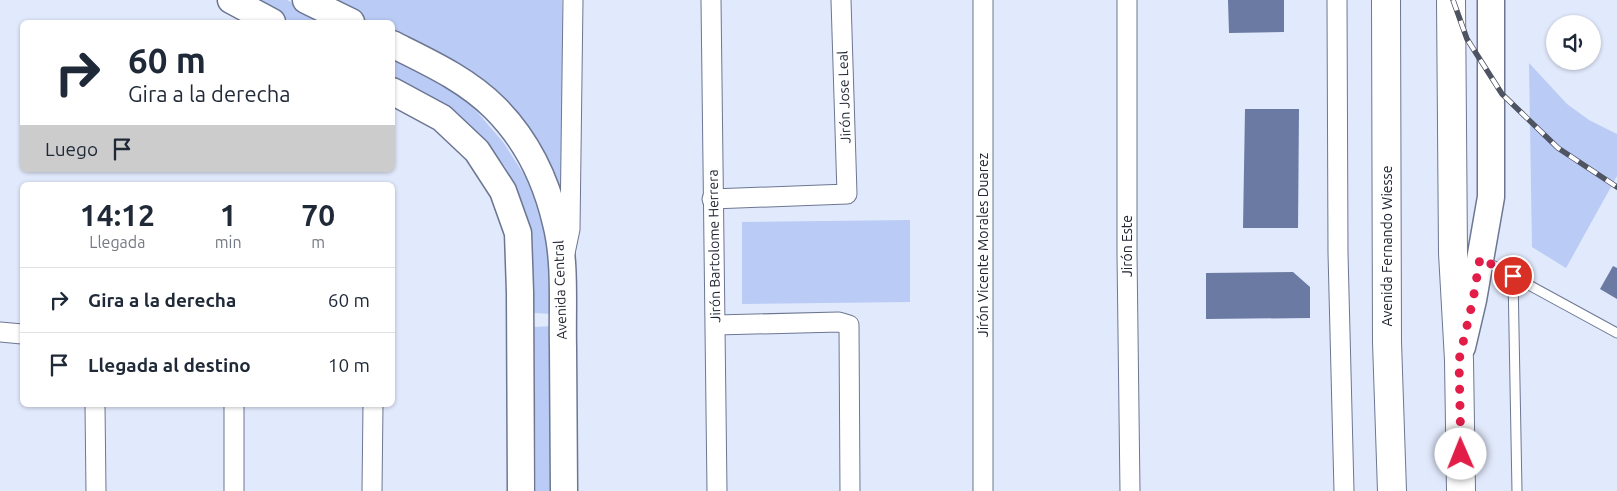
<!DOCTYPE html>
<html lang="es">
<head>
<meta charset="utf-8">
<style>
  :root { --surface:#fff; --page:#f2f2f3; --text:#1f2937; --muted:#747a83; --line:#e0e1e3 }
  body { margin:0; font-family:Ubuntu,sans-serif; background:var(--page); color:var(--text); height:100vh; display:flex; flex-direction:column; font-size:19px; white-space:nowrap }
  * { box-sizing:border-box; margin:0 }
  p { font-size:16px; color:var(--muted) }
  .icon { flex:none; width:28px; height:28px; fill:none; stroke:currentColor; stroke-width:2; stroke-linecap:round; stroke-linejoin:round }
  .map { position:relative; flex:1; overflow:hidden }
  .sheet { position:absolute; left:20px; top:182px; width:375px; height:225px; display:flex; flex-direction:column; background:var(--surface); border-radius:8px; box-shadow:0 1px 4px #0004 }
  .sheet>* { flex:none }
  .banner { position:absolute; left:20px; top:20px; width:375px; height:152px; border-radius:8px; box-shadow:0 1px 4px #0004; background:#fff; color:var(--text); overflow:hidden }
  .tools { position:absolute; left:1546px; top:15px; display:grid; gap:10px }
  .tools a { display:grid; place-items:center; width:55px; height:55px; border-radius:50%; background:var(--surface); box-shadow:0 1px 4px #0004; font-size:25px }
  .pin { position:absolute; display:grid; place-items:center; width:42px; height:42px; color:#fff; margin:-21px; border:2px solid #fff; border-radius:50%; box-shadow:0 1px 5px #0007 }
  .me { position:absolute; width:55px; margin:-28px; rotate:359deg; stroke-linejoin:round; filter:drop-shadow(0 0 4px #0008) }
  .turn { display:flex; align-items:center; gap:18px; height:105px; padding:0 25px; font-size:22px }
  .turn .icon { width:65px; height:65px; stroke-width:2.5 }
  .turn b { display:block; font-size:35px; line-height:42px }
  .then { display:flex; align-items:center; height:48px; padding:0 25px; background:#0003; gap:10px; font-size:19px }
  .eta { display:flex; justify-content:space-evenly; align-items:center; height:85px; text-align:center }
  .eta b { font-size:30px; font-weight:700; line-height:35px }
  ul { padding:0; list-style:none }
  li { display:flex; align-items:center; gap:15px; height:65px; padding:0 25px; border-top:1px solid var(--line) }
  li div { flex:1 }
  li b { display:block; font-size:19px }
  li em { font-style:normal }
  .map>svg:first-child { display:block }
  .green { fill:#bacbf5 }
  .building { fill:#6a7aa3 }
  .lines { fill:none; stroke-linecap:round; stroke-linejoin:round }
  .lane-casing { stroke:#6c7792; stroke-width:11 }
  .street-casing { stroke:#6c7792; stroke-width:21 }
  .secondary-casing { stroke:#6c7792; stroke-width:29 }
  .primary-casing { stroke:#6c7792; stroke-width:30 }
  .lane { stroke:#fff; stroke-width:9 }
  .street { stroke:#fff; stroke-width:19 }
  .secondary { stroke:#fff; stroke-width:26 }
  .primary { stroke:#fff; stroke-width:28 }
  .rail-casing { stroke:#4f5462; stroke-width:5.5 }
  .rail { stroke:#fff; stroke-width:4; stroke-dasharray:11; stroke-linecap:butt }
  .route { stroke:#e11d48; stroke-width:9; stroke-dasharray:0 16.2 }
  .labels { text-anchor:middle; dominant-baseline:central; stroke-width:4.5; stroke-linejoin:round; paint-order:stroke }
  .street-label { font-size:14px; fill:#212531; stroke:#fff }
</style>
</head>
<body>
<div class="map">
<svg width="1617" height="491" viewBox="0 0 1617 491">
  <rect width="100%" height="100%" fill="#e1e9fc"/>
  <!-- green -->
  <g class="green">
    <path d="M 250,0 L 287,0 L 330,22 L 292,22 Z"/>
    <path d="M 323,0 L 562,0 L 567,210 L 522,130 L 393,37 L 392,22 L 366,22 Z"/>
    <path d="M 392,56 L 465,98 L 503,142 L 532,187 L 545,222 L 551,255 L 552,314 L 534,313 L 532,266 L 528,225 L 519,196 L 505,167 L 488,146 L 429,96 L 393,77 Z"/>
    <path d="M 1529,63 L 1567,104 L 1589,120 L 1617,134 L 1617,176 L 1566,268 L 1532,247 Z"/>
    <path d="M 910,220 L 910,302 L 742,304 L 742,222 Z"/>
    <path d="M 552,326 L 553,491 L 536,491 L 534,327 Z"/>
  </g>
  <!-- building -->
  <g class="building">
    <path d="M 1228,0 L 1284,0 L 1284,32 L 1229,33 Z"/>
    <path d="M 1245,109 L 1299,109 L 1298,228 L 1243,228 Z"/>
    <path d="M 1613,266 L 1617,268 L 1617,299 L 1600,289 Z"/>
    <path d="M 1293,272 L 1310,287 L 1310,318 L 1206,319 L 1206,273 Z"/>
  </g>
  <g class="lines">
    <defs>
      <g id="lane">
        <path d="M 1483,260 L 1617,333"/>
        <path d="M 1513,276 L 1517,491"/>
      </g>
      <g id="street">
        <path d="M 711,0 L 717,491"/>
        <path d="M 983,0 L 983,491"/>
        <path d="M 1127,0 L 1127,254 L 1130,491"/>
        <path d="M 1337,0 L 1338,253 L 1344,491"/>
        <path d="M 712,199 L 847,194 L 841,0"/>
        <path d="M 565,253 L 570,229 L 573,0"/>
        <path d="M 716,325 L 839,322 L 849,325 L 850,491"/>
        <path d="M 0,332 L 22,334"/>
        <path d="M 95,405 L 96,491"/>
        <path d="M 234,491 L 234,405"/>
        <path d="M 372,491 L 373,405"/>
      </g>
      <g id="secondary">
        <path d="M 231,0 L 272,22"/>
        <path d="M 306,0 L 351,22"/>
        <path d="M 392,44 C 428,62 466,79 495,108 C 526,139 546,180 556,223 C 566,262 562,307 563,347 C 563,395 564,443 564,491"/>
        <path d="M 392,91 L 442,118 L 477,151 L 503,191 L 518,233 L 520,292 L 521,491"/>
        <path d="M 1462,347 L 1473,300 L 1491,197 L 1491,0"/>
      </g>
      <g id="primary">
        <path d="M 1386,0 L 1387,342 L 1392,491"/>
        <path d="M 1451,0 L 1453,253 L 1459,360 L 1461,491"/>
      </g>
    </defs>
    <!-- lane casing -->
    <use href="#lane" class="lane-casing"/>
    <!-- street casing -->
    <use href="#street" class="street-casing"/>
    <!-- secondary casing -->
    <use href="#secondary" class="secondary-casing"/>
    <!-- primary casing -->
    <use href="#primary" class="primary-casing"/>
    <!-- lane -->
    <use href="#lane" class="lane"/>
    <!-- street -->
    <use href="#street" class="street"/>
    <!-- secondary -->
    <use href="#secondary" class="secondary"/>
    <!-- primary -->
    <use href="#primary" class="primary"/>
    <defs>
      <path id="rail" d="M 1453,0 L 1467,39 L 1502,94 L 1558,148 L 1617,187"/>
    </defs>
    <!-- rail casing -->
    <use href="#rail" class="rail-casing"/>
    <!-- rail -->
    <use href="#rail" class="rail"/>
  </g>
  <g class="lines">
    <!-- route -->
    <path class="route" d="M 1461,454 L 1459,360 L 1473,300 L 1480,258 L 1513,276"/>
  </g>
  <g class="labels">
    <!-- street labels -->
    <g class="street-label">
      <text transform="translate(844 97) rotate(-92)">Jirón Jose Leal</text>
      <text transform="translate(983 245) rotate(-90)">Jirón Vicente Morales Duarez</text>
      <text transform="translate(714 246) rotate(-91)">Jirón Bartolome Herrera</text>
      <text transform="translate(1127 246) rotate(-90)">Jirón Este</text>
      <text transform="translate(1387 246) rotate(-90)">Avenida Fernando Wiesse</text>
      <text transform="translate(560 290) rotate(-92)">Avenida Central</text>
    </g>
  </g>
</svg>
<div class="tools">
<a><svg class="icon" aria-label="sound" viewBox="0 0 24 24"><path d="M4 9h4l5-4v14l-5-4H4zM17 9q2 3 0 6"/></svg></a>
</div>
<div class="pin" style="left:1513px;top:276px;background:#d93025"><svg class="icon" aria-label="arrive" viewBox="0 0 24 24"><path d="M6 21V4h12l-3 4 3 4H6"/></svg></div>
<svg class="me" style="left:1461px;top:454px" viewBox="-20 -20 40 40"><circle r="19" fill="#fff"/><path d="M0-13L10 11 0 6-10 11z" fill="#e11d48"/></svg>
<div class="banner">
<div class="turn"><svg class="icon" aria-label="right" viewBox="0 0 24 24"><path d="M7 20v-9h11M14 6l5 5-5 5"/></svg><div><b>60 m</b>Gira a la derecha</div></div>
<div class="then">Luego<svg class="icon" aria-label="arrive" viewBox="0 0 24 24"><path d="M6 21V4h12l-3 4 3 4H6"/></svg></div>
</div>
<section class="sheet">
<div class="eta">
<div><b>14:12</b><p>Llegada</p></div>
<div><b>1</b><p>min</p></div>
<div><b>70</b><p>m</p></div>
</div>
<ul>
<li><svg class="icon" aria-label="right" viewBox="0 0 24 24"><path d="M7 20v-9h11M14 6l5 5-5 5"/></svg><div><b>Gira a la derecha</b></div><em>60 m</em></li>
<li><svg class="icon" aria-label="arrive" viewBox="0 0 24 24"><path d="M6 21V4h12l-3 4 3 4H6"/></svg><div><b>Llegada al destino</b></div><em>10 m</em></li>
</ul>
</section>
</div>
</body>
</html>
